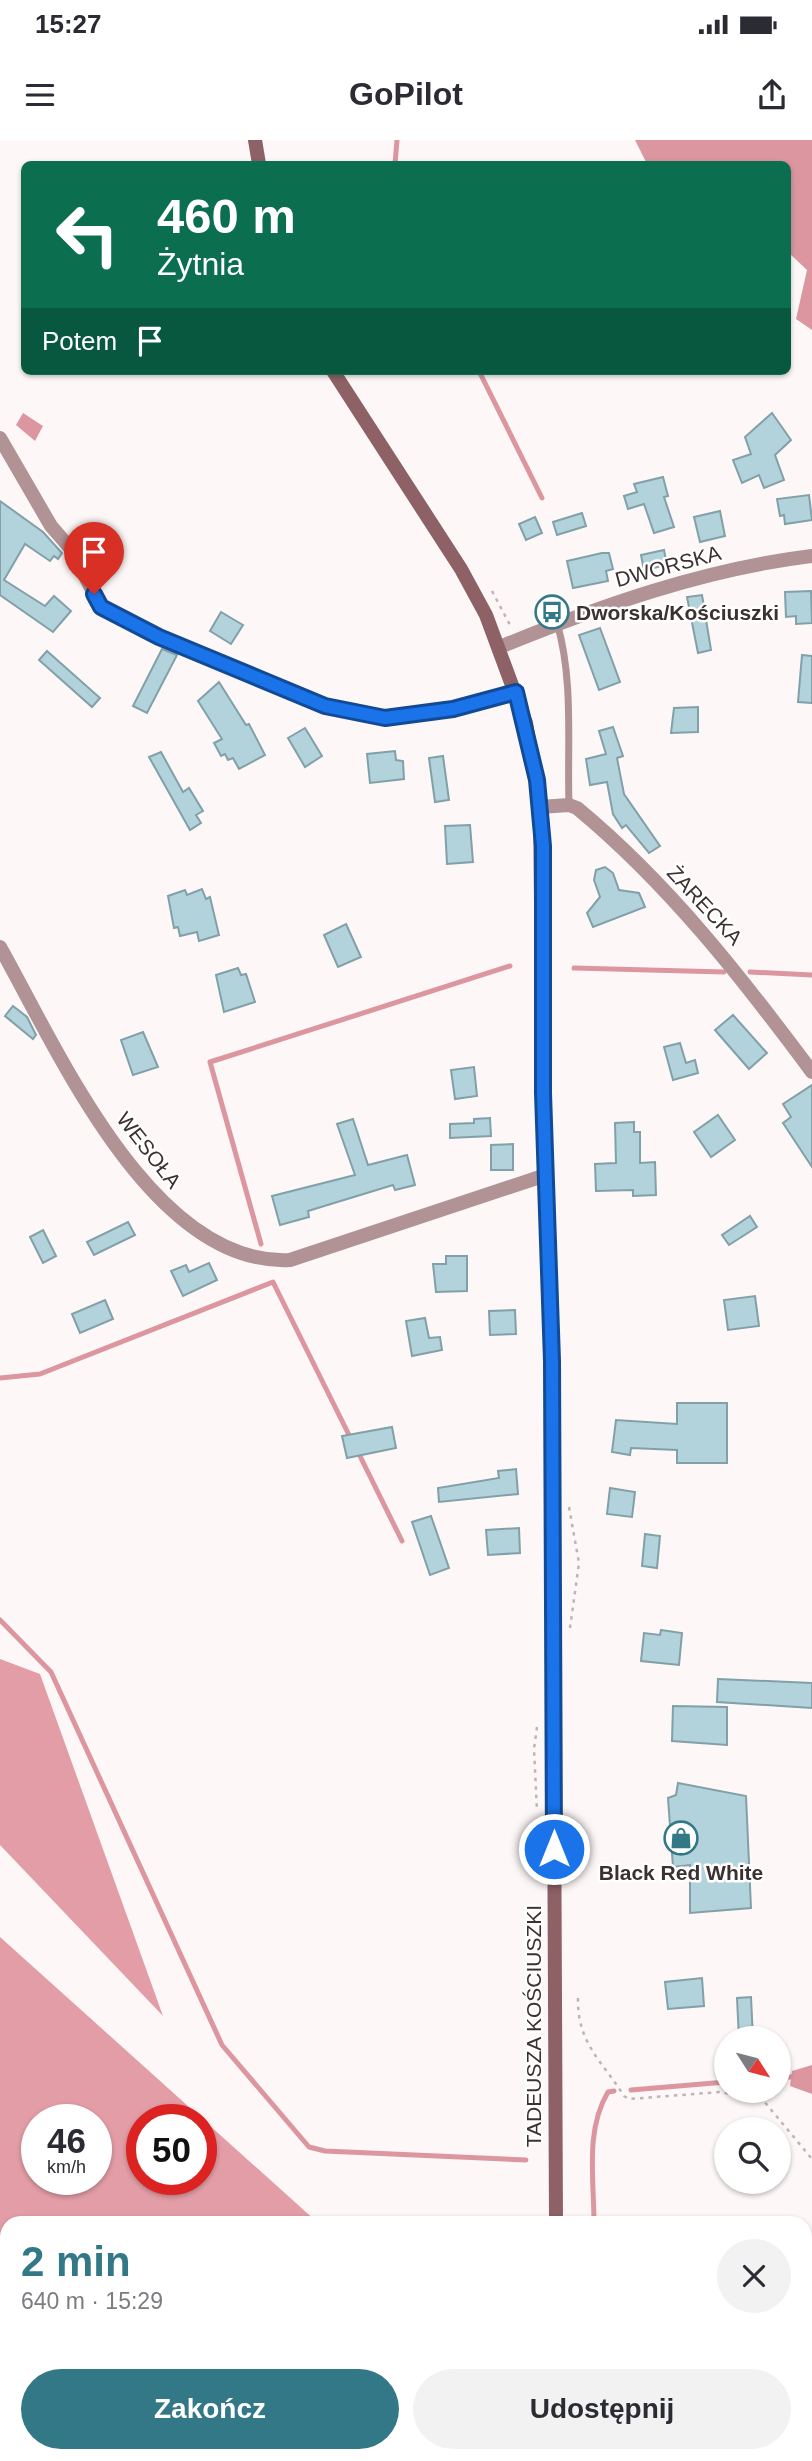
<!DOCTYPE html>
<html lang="pl">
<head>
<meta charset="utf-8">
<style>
  :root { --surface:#fff; --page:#f2f2f3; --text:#2b2b33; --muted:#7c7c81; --accent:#337886 }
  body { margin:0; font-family:Helvetica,sans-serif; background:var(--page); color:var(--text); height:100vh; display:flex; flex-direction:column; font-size:26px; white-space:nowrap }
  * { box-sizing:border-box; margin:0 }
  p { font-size:23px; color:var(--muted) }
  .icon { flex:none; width:38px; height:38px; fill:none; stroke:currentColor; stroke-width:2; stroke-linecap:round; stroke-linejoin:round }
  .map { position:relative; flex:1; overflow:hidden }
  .panel { position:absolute; left:0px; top:2076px; width:812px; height:247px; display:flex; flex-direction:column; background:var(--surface); border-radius:21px 21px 0 0; box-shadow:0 2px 5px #0004 }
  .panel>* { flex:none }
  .guide { position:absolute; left:21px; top:21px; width:770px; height:214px; border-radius:10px; box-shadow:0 2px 5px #0004; background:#0b6e4f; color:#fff; overflow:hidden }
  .needle { width:46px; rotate:126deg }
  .tools { position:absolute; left:714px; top:1886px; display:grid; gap:14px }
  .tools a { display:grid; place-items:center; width:77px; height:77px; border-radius:50%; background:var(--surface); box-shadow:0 2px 5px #0004; font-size:35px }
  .speed { position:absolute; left:21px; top:1964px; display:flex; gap:14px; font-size:35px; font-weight:700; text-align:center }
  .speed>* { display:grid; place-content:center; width:91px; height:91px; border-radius:50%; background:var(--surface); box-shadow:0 2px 5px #0004; line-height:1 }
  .speed small { font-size:18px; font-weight:400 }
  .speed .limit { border:10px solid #d22; background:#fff; color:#111 }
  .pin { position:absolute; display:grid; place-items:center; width:60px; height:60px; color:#fff; margin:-72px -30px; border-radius:50% 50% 50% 0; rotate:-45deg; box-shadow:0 0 7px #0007 }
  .pin .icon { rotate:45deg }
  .me { position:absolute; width:77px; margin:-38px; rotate:0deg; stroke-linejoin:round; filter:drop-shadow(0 0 5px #0008) }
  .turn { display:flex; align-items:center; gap:24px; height:147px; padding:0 21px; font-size:32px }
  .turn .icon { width:91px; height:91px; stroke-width:2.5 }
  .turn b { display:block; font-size:49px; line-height:60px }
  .then { display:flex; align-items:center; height:66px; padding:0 21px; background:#0003; gap:14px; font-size:26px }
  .round { display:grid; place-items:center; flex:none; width:74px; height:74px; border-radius:37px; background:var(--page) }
  .headline { display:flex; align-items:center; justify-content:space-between; height:119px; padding:0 21px }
  h1 { font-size:42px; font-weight:700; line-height:52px; color:var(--accent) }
  .primary-button { display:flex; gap:14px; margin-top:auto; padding:14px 21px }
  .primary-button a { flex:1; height:80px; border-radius:42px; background:var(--accent); color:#fff; font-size:28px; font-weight:700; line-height:80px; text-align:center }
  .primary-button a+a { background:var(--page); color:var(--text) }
  .status { display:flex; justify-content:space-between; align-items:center; height:49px; padding:0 35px; background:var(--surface); direction:ltr }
  .status svg { height:19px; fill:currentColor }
  header { display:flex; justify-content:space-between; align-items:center; height:91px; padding:0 21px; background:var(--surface); font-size:32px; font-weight:700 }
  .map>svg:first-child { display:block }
  .forest { fill:#e39da6; fill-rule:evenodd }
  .water { fill:#dc969f }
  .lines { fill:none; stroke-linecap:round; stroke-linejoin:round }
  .stream { stroke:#dc969f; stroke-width:5 }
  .building { fill:#b2d3db; stroke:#81a0a8; stroke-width:2 }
  .path { stroke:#bdb5b6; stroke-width:2.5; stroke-dasharray:3.5 5; stroke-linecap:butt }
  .lane { stroke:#b19295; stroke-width:7 }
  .street { stroke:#b19295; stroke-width:14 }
  .secondary { stroke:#8d6166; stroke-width:14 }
  .route-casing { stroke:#114b97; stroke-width:18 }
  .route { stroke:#1a73e8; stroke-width:12 }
  .labels { text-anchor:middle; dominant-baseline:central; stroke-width:5; stroke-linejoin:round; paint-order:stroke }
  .street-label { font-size:21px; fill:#3c3031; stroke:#fff }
  .poi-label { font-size:21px; font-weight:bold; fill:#3c3031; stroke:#fff; text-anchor:start }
</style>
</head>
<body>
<div class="status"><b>15:27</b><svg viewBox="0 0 49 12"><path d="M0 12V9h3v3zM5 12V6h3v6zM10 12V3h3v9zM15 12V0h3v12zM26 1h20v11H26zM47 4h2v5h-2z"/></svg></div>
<header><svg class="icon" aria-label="menu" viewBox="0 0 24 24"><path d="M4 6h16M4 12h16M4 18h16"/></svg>GoPilot<svg class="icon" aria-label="share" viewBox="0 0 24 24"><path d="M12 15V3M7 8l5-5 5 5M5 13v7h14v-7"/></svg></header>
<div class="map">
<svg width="812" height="2321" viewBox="0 0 812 2321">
  <rect width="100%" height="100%" fill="#fdf7f7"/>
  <!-- forest -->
  <g class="forest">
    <path d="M 0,1519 L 40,1534 L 163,1876 L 0,1705 Z"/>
    <path d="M 0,1797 L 317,2082 L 7,2082 L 7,2273 L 0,2264 ZM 37,1979 L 96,1979 L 96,2039 L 37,2039 ZM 142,1979 L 201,1979 L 201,2039 L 142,2039 Z"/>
    <path d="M 30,2315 L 457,2315 L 462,2321 L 31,2321 Z"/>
  </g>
  <!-- water -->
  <g class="water">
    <path d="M 635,0 L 812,0 L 812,190 L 796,179 L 807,130 L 788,112 L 788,24 L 647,24 Z"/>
    <path d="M 23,273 L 43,286 L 35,301 L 16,285 Z"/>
    <path d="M 812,1925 L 812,1954 L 790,1946 L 792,1931 Z"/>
  </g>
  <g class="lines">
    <!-- stream -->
    <g class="stream">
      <path d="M 395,24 L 397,0"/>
      <path d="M 479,231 L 542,358"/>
      <path d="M 574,828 L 724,832"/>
      <path d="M 750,832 L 812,835"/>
      <path d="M 261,1104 L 210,922 L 510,826"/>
      <path d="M 0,1238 L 40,1234 L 273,1142 L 351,1299"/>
      <path d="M 357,1310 L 402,1401"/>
      <path d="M 0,1480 L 51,1532 L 222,1905 L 309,2007 L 325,2011 L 526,2020"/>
      <path d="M 779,1938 L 812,1935"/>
      <path d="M 631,1950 L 726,1942"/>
      <path d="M 594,2082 C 594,2040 585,1990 608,1952 L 614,1951"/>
      <path d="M 649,2315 L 652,2321"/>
    </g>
  </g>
  <!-- building -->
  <g class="building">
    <path d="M 772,273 L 791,300 L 775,315 L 784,340 L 764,348 L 759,335 L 742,343 L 733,320 L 751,314 L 745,297 Z"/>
    <path d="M 663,337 L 668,356 L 664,357 L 674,387 L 654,393 L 644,364 L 628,369 L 624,356 L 637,352 L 634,344 Z"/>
    <path d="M 809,355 L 812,380 L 785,384 L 784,375 L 780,376 L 777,359 Z"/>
    <path d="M 0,361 L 43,392 L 62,413 L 58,419 L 54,416 L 50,421 L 25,404 L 4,440 L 45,466 L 54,456 L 71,471 L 53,492 L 0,455 Z"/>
    <path d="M 720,371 L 725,396 L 700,402 L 694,377 Z"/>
    <path d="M 582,373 L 586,386 L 557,395 L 553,382 Z"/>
    <path d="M 535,377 L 542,393 L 526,400 L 519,384 Z"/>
    <path d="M 664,410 L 667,425 L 644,430 L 641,415 Z"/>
    <path d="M 602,413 L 609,413 L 613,429 L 606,431 L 608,441 L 573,448 L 567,421 Z"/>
    <path d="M 811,451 L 812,483 L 796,484 L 796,476 L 786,477 L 785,452 Z"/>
    <path d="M 702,455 L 711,510 L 698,513 L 687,457 Z"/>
    <path d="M 221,472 L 243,485 L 231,504 L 210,491 Z"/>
    <path d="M 600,488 L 620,542 L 599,550 L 579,495 Z"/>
    <path d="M 162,509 L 177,515 L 147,573 L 133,566 Z"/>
    <path d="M 47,511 L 100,558 L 92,567 L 39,520 Z"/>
    <path d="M 802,515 L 812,516 L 812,563 L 798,562 Z"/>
    <path d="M 219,542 L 246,585 L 249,584 L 265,615 L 239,629 L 233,618 L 228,620 L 225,614 L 221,616 L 214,603 L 222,599 L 198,561 Z"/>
    <path d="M 698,567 L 698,592 L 671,593 L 674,568 Z"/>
    <path d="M 613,587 L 623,616 L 617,618 L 624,654 L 660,706 L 649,713 L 626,685 L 622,688 L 613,674 L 607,642 L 590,645 L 586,619 L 606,614 L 599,591 Z"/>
    <path d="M 305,588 L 322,616 L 305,627 L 288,598 Z"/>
    <path d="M 395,611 L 396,620 L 403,621 L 404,639 L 370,643 L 367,614 Z"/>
    <path d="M 161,612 L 183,652 L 189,648 L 203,671 L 196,675 L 201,683 L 190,690 L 149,617 Z"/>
    <path d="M 443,616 L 449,660 L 435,662 L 429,618 Z"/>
    <path d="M 470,685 L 473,722 L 447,724 L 445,686 Z"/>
    <path d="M 605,727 L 613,733 L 619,750 L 639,753 L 645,767 L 593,787 L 587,773 L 600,757 L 594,740 L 596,730 Z"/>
    <path d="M 202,749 L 206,759 L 210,757 L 219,795 L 199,801 L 197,792 L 180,796 L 178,787 L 174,788 L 168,756 L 185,750 L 187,755 Z"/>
    <path d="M 346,784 L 361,817 L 338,827 L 324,795 Z"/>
    <path d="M 238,828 L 241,835 L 246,834 L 255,862 L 224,872 L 216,835 Z"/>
    <path d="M 13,866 L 27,877 L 36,895 L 33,899 L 5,876 Z"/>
    <path d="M 733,875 L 767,913 L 749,929 L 715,890 Z"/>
    <path d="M 143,892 L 158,927 L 133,935 L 121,900 Z"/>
    <path d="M 680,903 L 686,923 L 695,920 L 698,933 L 673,940 L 664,907 Z"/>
    <path d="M 474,927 L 477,956 L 455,959 L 451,930 Z"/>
    <path d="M 812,945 L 812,1027 L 783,983 L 791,977 L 783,964 Z"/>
    <path d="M 718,975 L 735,1000 L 711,1017 L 694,992 Z"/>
    <path d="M 490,978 L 491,996 L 450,998 L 450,984 L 474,983 L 474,979 Z"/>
    <path d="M 353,979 L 368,1025 L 407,1015 L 415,1045 L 395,1050 L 393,1045 L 308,1071 L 309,1077 L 280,1085 L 272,1056 L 355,1035 L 337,984 Z"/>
    <path d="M 634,982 L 634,992 L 640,992 L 640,1023 L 655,1022 L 656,1055 L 633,1056 L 633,1050 L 596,1051 L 595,1024 L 616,1023 L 615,983 Z"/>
    <path d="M 513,1004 L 513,1030 L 491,1030 L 491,1005 Z"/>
    <path d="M 750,1076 L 757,1087 L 729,1105 L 722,1095 Z"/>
    <path d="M 128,1082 L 135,1095 L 94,1115 L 87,1102 Z"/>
    <path d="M 43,1090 L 56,1116 L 43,1123 L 30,1097 Z"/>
    <path d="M 446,1116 L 467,1116 L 467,1151 L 436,1152 L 433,1124 L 446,1124 Z"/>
    <path d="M 209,1123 L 217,1140 L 183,1156 L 171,1131 L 186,1125 L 189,1132 Z"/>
    <path d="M 755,1156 L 759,1186 L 728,1190 L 724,1160 Z"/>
    <path d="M 105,1160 L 113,1179 L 80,1193 L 72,1174 Z"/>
    <path d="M 515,1170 L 516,1194 L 490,1195 L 489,1171 Z"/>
    <path d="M 425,1178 L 429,1198 L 440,1197 L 442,1210 L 412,1216 L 406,1181 Z"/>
    <path d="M 677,1263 L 727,1263 L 727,1323 L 677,1323 L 677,1310 L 631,1308 L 630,1315 L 612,1312 L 616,1280 L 677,1284 Z"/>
    <path d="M 392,1287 L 396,1308 L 347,1318 L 342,1296 Z"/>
    <path d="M 516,1329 L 518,1354 L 439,1362 L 438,1348 L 499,1338 L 498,1331 Z"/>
    <path d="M 610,1348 L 635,1352 L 632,1377 L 607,1374 Z"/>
    <path d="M 431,1376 L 449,1428 L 430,1435 L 412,1382 Z"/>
    <path d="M 519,1388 L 520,1413 L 488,1415 L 486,1390 Z"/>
    <path d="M 645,1394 L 660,1396 L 657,1428 L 642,1426 Z"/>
    <path d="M 661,1490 L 682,1493 L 679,1525 L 641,1521 L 644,1493 L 660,1495 Z"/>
    <path d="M 718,1539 L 812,1543 L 812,1568 L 717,1562 Z"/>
    <path d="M 673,1566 L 727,1567 L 727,1605 L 672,1601 Z"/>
    <path d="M 678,1643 L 746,1656 L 751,1768 L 690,1773 L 690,1725 L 673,1727 L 668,1658 L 676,1655 Z"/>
    <path d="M 702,1838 L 704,1866 L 668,1869 L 665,1842 Z"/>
    <path d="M 751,1857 L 753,1899 L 739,1899 L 737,1858 Z"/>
  </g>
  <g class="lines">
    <!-- path -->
    <g class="path">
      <path d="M 492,451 L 510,485"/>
      <path d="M 569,1367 L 579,1423 L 570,1488"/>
      <path d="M 537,1587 L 534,1609 L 537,1671"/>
      <path d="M 578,1858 C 577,1903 602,1921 624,1956 L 629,1959 L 720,1952 L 763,1960 L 812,2019"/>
      <path d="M 0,2241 L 7,2244"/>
      <path d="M 137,2315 L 147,2321"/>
    </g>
    <!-- lane -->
    <path class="lane" d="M 557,483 C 574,540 567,606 569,665"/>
    <!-- street -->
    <g class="street">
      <path d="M 0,298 L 51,386 L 71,409 L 101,467 L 159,497 L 325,566 L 385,578 L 453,569 L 516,552"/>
      <path d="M 500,507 C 600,466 704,429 812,416"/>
      <path d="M 540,667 L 569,665 L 577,668 C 669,744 742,838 812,932"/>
      <path d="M 0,807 C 58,910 152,1127 290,1120 L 546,1035"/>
      <path d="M 446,2321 L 448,2315"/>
    </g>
    <!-- secondary -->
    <g class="secondary">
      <path d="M 255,0 L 259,24"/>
      <path d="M 333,231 L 461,429 L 486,475 L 526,583 L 540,667 L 543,953 L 552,1194 L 556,2082"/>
      <path d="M 607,2315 L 609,2321"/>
    </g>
  </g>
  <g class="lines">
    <defs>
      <path id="route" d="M 94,454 L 101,467 L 159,497 L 325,566 L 385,578 L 453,569 L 516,552 L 537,640 L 543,706 L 543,953 L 552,1221 L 554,1709"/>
    </defs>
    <!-- route casing -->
    <use href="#route" class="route-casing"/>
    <!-- route -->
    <use href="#route" class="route"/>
  </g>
  <!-- icons -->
  <defs>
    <symbol id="bus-ring" viewBox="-11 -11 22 22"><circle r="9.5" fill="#fff" stroke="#337886" stroke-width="1.5"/><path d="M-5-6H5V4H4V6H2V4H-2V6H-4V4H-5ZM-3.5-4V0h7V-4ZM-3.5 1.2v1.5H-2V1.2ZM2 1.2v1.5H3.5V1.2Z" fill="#337886"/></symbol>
    <symbol id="shop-ring" viewBox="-11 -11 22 22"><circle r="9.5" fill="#fff" stroke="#337886" stroke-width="1.5"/><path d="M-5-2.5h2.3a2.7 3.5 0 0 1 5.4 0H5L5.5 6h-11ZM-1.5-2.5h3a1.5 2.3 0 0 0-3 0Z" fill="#337886"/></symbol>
  </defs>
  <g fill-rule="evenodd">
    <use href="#bus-ring" x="533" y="453" width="38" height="38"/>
    <use href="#shop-ring" x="662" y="1679" width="38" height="38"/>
  </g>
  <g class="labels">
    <!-- street labels -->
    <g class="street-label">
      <text transform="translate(668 426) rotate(-15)">DWORSKA</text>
      <text transform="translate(705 765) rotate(47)">ŻARECKA</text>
      <text transform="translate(149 1010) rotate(52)">WESOŁA</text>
      <text transform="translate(533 1886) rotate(-90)">TADEUSZA KOŚCIUSZKI</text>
    </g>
    <!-- poi labels -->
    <g class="poi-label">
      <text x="576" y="472">Dworska/Kościuszki</text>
      <text x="681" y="1732" text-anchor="middle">Black Red White</text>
    </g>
  </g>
</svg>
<div class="tools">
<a><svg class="needle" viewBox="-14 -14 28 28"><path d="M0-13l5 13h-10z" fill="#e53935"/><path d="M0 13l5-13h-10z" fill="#7c7c81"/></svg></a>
<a><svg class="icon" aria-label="search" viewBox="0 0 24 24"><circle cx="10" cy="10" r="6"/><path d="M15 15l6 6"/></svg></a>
</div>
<div class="speed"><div>46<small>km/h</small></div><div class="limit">50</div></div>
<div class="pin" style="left:94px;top:454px;background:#d93025"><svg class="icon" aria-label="arrive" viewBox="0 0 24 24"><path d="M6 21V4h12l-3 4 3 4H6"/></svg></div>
<svg class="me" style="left:554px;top:1709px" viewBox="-20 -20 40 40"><circle r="17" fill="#1a73e8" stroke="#fff" stroke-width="3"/><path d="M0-11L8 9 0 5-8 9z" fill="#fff"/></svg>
<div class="guide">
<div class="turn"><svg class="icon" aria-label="left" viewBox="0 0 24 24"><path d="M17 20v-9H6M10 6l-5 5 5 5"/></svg><div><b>460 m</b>Żytnia</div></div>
<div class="then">Potem<svg class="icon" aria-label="arrive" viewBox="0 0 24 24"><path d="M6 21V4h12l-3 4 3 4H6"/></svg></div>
</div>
<section class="panel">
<div class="headline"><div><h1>2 min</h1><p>640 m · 15:29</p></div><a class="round"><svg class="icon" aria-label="close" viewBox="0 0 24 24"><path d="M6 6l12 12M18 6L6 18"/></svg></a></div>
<div class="primary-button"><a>Zakończ</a><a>Udostępnij</a></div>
</section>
</div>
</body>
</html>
